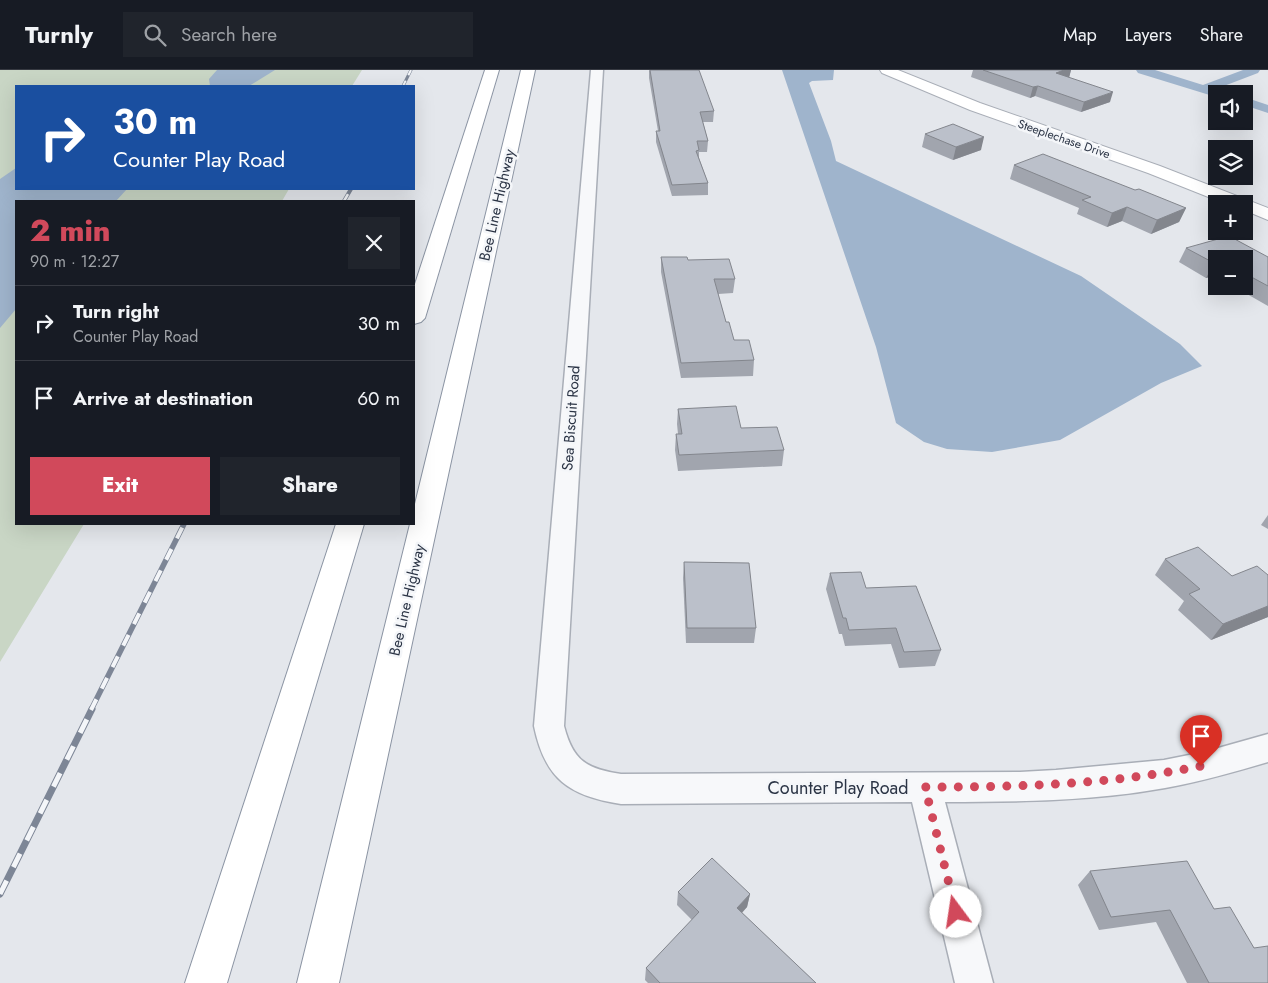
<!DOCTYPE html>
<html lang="en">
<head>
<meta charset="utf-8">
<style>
  :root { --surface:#171b24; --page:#20242c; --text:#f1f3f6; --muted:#9ea1a6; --line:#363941; --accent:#d1495b }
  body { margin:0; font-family:Jost,sans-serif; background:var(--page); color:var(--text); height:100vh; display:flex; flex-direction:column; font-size:19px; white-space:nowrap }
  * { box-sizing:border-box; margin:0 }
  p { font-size:16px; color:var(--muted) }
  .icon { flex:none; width:28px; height:28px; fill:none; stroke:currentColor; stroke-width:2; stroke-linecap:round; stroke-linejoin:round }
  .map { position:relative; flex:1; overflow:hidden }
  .panel { position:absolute; left:15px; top:130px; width:400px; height:325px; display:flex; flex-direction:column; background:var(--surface); border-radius:0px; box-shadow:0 5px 20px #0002 }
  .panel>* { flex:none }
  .hud { position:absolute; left:15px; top:15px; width:400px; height:105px; border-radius:0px; box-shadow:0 5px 20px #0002; background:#1a4fa0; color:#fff; overflow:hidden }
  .controls { position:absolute; left:1208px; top:15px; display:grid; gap:10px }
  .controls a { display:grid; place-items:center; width:45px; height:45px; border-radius:0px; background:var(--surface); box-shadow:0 5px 20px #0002; font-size:25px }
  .pin { position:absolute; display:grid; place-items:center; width:42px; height:42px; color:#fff; margin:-51px -21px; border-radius:50% 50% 50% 0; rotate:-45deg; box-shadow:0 0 5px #0007 }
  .pin .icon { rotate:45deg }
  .me { position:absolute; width:55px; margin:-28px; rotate:346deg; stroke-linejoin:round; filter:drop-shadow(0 0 4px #0008) }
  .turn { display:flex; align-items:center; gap:18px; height:105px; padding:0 15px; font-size:22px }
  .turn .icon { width:65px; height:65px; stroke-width:2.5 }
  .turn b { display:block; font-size:35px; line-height:42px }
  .round { display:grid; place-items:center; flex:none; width:52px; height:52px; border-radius:0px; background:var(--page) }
  .overview { display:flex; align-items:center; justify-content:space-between; height:85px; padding:0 15px }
  h1 { font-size:30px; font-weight:800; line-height:38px; color:var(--accent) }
  .button { display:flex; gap:10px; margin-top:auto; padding:10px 15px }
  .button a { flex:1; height:58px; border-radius:0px; background:var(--accent); color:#fff; font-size:20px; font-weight:800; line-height:58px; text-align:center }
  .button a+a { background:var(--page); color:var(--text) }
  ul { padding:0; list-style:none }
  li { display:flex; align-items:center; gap:15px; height:75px; padding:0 15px; border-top:1px solid var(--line) }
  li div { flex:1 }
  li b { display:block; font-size:19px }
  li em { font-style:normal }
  header { display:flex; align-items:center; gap:30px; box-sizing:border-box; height:70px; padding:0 25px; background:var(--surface); border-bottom:1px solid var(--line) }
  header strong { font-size:24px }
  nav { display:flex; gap:28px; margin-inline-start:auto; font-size:18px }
  .search { width:350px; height:45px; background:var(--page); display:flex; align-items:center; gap:12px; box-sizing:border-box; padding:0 18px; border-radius:0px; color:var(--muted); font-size:19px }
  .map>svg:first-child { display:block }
  .green { fill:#c9d6c5 }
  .water { fill:#9fb4cc }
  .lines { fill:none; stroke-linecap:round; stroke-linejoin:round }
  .canal { fill:#9fb4cc; fill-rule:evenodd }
  .street-casing { stroke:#a9aeb7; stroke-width:3 }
  .secondary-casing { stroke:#a9aeb7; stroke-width:2 }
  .highway-casing { stroke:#8b94a3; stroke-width:2 }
  .street { fill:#f7f8fa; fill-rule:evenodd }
  .secondary { fill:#fff; fill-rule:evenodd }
  .highway { fill:#fff; fill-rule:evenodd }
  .rail-far3-casing { stroke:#7d8696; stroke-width:3 }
  .rail-far2-casing { stroke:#7d8696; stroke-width:4 }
  .rail-far1-casing { stroke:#7d8696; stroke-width:5.5 }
  .rail-casing { stroke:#7d8696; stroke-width:7 }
  .rail-far3 { stroke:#f4f6f9; stroke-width:2; stroke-dasharray:6; stroke-linecap:butt }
  .rail-far2 { stroke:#f4f6f9; stroke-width:2.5; stroke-dasharray:8; stroke-linecap:butt }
  .rail-far1 { stroke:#f4f6f9; stroke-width:4; stroke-dasharray:12; stroke-linecap:butt }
  .rail { stroke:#f4f6f9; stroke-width:5; stroke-dasharray:15; stroke-linecap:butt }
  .wall { fill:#a1a5ae }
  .shaded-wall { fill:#83868d }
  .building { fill:#bbc0ca; stroke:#83868d }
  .route { stroke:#d1495b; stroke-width:9; stroke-dasharray:0 16.2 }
  .labels { text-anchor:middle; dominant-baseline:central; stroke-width:5; stroke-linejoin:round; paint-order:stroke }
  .far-street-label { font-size:12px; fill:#2b3445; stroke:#f4f6f9 }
  .street-label { font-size:15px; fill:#2b3445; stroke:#f4f6f9 }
  .near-street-label { font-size:18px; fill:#2b3445; stroke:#f4f6f9 }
</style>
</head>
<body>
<header>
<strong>Turnly</strong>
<div class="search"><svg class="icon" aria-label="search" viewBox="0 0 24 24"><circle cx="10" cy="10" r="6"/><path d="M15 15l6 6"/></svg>Search here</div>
<nav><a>Map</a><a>Layers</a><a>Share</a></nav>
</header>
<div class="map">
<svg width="1268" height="913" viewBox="0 0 1268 913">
  <rect width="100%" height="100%" fill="#e4e7ec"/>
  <!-- green -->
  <path class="green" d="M 0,0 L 362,0 L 352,16 L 16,16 L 16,119 L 289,119 L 282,131 L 16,131 L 16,454 L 84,454 L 0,592 Z"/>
  <!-- water -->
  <g class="water">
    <path d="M 217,0 L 275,0 L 249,16 L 210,16 L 209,9 Z"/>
    <path d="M 782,0 L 834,0 L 833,10 L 812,11 L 809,13 L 831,71 L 836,91 L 1081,206 L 1180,274 L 1202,296 L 1161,313 L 1060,370 L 992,382 L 947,379 L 924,372 L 896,353 L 876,277 Z"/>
    <path d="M 16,98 L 16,119 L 127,119 L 116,131 L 16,131 L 16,239 L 0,258 L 0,109 Z"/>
  </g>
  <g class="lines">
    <!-- canal -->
    <g class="canal">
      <path d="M 1136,0 L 1155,0 L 1203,15 L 1243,0 L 1260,0 L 1258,3 L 1216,19 L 1226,24 L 1216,24 L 1216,27 L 1138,3 Z"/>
      <path d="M 1244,27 L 1268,35 L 1268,43 L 1244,35 Z"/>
    </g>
    <defs>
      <path id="street" d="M 591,0 L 603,0 L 564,656 C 573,691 587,699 621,704 L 1020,702 L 1056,700 L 1164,690 L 1204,682 L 1268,664 L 1268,692 C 1234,702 1200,712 1165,718 C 1093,731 1018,732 945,732 L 993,913 L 955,913 L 912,732 L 621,734 C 569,726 545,709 534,656 Z"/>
      <path id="secondary" d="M 880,0 L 898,0 L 980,33 L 1160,96 L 1268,138 L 1268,150 L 1244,140 L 1244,134 L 1226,134 L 1148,103 L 970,40 L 882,3 Z"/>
      <g id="highway">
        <path d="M 485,0 L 499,0 L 425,248 L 421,252 L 414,254 L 414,217 Z"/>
        <path d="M 521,0 L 535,0 L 339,913 L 297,913 L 410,454 L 414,454 L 414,438 Z"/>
        <path d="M 336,454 L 364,454 L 227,913 L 185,913 Z"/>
      </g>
    </defs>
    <!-- street casing -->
    <use href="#street" class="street-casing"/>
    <!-- secondary casing -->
    <use href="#secondary" class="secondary-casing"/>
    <!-- highway casing -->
    <use href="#highway" class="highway-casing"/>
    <!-- street -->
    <use href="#street" class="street"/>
    <!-- secondary -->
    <use href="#secondary" class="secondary"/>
    <!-- highway -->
    <use href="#highway" class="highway"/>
    <defs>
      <path id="rail-far3" d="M 403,16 L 411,0"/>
      <path id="rail-far2" d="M 344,131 L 351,119"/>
      <path id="rail-far1" d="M 91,640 L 184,454"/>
      <path id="rail" d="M 0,824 L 92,639"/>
    </defs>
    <!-- rail-far3 casing -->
    <use href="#rail-far3" class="rail-far3-casing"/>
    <!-- rail-far2 casing -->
    <use href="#rail-far2" class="rail-far2-casing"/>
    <!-- rail-far1 casing -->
    <use href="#rail-far1" class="rail-far1-casing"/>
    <!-- rail casing -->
    <use href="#rail" class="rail-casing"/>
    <!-- rail-far3 -->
    <use href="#rail-far3" class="rail-far3"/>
    <!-- rail-far2 -->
    <use href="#rail-far2" class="rail-far2"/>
    <!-- rail-far1 -->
    <use href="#rail-far1" class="rail-far1"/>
    <!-- rail -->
    <use href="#rail" class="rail"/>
  </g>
  <!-- wall -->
  <g class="wall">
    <path d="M 649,0 L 714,41 L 713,52 L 703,52 L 708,71 L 707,82 L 699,82 L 699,88 L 708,113 L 708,125 L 672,126 L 656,72 L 656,61 L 658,61 L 649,8 Z"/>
    <path d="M 973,0 L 1071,0 L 1069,7 L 1110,32 L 1081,42 L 1035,26 L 1030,28 L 971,7 Z"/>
    <path d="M 925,64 L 981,80 L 953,90 L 922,77 Z"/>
    <path d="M 1014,95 L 1135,120 L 1186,138 L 1179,152 L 1151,164 L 1122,151 L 1107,157 L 1077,144 L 1079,138 L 1010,109 Z"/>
    <path d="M 1186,178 L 1268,187 L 1268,236 L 1233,216 L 1244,216 L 1244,189 L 1216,189 L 1216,207 L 1213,206 L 1206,208 L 1179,192 Z"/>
    <path d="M 661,187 L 688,190 L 735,209 L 733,223 L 718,224 L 726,252 L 734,270 L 754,290 L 753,306 L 681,308 L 661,202 Z"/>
    <path d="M 678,339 L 741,358 L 784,380 L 782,396 L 678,401 L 675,380 L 676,364 L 678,364 L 677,354 Z"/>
    <path d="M 1268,445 L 1268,459 L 1261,455 Z"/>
    <path d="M 1165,489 L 1232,506 L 1268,505 L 1268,547 L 1211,570 L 1178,540 L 1184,531 L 1155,505 Z"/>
    <path d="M 684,492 L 756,558 L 754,573 L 686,573 L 683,508 Z"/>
    <path d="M 830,503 L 866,518 L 941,580 L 935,596 L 899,598 L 891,574 L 845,576 L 842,564 L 839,564 L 826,519 Z"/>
    <path d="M 1090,801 L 1214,839 L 1254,878 L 1268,913 L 1187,913 L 1156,852 L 1099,860 L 1078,815 Z"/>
    <path d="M 678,822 L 750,824 L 747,837 L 742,843 L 816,913 L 648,913 L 645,910 L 646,898 L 692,850 L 677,835 Z"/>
  </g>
  <!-- shaded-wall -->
  <g class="shaded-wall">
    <path d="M 1064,0 L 1071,0 L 1069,8 L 1056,3 Z"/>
    <path d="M 1038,16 L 1035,26 L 1030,28 L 1033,17 Z"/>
    <path d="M 1113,22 L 1110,32 L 1081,42 L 1084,32 Z"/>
    <path d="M 984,67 L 981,80 L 953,90 L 956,77 Z"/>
    <path d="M 1127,137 L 1122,151 L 1107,157 L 1112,143 Z"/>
    <path d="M 1186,138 L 1179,152 L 1151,164 L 1157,150 Z"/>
    <path d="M 1216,192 L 1216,200 L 1213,206 L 1206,208 L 1214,193 Z"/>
    <path d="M 1268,536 L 1268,547 L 1211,570 L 1223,554 Z"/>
    <path d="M 750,824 L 747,837 L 734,851 L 737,838 Z"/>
  </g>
  <!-- building -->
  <g class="building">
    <path d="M 650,0 L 699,0 L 714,41 L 700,42 L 708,71 L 697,71 L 699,80 L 696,81 L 708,113 L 672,115 L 656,61 L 660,61 Z"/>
    <path d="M 983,0 L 1064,0 L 1056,3 L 1113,22 L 1084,32 L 1038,16 L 1033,17 Z"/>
    <path d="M 953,54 L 984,67 L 956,77 L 925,64 Z"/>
    <path d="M 1043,84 L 1135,120 L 1139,119 L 1186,138 L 1157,150 L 1127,137 L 1112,143 L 1082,130 L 1091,127 L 1014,95 Z"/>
    <path d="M 1229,166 L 1268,187 L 1268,216 L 1244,203 L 1244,189 L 1216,189 L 1216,192 L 1214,193 L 1186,178 Z"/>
    <path d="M 661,187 L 687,187 L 688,190 L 729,189 L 735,209 L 714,209 L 726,252 L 729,252 L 734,270 L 749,270 L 754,290 L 681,293 Z"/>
    <path d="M 736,336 L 741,358 L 777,357 L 784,380 L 679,385 L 676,364 L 682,364 L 678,339 Z"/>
    <path d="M 1198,477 L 1232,506 L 1257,496 L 1268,505 L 1268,536 L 1223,554 L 1189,524 L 1200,519 L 1165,489 Z"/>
    <path d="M 684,492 L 749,493 L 756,558 L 687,558 Z"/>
    <path d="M 861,502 L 866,518 L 916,516 L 941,580 L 904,582 L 896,558 L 849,560 L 846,548 L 843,548 L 830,503 Z"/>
    <path d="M 712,788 L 750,824 L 737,838 L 816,913 L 660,913 L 646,898 L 699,842 L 678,822 Z"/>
    <path d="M 1187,791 L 1214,839 L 1230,837 L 1254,878 L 1268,876 L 1268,913 L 1209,913 L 1170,840 L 1111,847 L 1090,801 Z"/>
  </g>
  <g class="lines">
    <!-- route -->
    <path class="route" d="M 956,842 L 925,717 C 1018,717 1109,715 1201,696"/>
  </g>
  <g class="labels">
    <!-- far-street labels -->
    <g class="far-street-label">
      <text transform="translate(1064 69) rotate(19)">Steeplechase Drive</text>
    </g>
    <!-- street labels -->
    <g class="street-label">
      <text transform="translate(497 135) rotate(-77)">Bee Line Highway</text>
      <text transform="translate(571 348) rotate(-86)">Sea Biscuit Road</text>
      <text transform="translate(407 530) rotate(-77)">Bee Line Highway</text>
    </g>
    <!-- near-street labels -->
    <g class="near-street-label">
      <text x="838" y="718">Counter Play Road</text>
    </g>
  </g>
</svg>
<div class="controls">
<a><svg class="icon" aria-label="sound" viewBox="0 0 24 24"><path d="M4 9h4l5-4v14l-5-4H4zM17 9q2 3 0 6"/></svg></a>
<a><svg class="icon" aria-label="layers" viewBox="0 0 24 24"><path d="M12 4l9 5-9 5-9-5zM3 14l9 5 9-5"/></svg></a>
<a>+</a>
<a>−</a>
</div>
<div class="pin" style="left:1201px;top:696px;background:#d93025"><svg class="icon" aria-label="arrive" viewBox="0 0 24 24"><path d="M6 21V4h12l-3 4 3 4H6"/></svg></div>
<svg class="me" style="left:956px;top:842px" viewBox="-20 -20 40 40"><circle r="19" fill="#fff"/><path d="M0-13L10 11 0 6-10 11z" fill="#d1495b"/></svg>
<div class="hud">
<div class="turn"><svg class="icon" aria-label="right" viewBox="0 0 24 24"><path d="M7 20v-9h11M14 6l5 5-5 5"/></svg><div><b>30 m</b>Counter Play Road</div></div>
</div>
<section class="panel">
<div class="overview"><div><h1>2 min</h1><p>90 m · 12:27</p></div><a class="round"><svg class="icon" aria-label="close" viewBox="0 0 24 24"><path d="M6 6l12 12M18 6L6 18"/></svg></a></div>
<ul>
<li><svg class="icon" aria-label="right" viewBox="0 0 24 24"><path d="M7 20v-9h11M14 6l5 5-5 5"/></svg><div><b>Turn right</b><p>Counter Play Road</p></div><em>30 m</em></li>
<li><svg class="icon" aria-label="arrive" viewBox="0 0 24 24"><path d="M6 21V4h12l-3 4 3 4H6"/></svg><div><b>Arrive at destination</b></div><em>60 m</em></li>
</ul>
<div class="button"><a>Exit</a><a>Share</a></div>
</section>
</div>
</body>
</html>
